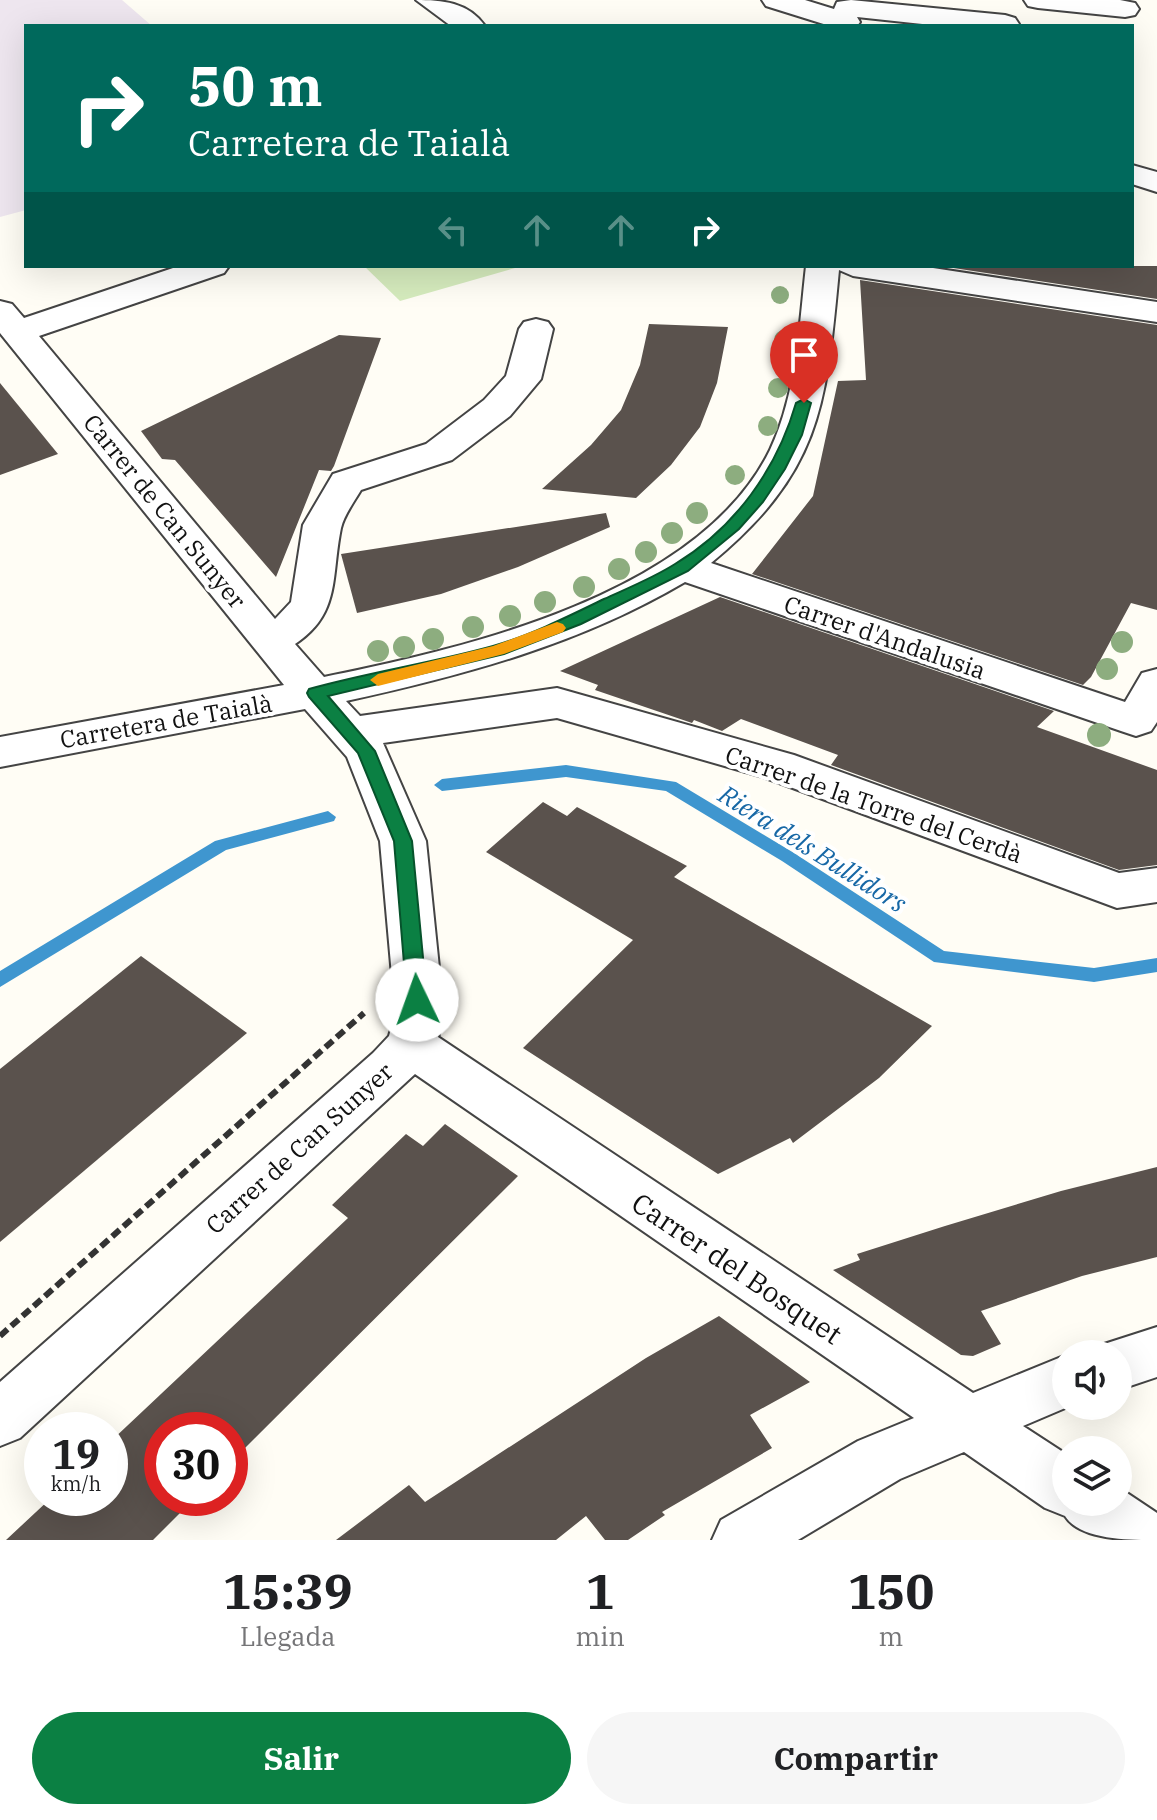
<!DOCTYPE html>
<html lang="es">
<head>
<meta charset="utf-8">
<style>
  :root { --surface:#fff; --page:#f6f6f6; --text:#202124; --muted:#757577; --accent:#0b8043 }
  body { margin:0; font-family:"IBM Plex Serif",serif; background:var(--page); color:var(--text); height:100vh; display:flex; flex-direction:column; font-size:30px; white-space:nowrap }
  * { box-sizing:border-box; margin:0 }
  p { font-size:26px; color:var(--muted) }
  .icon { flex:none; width:44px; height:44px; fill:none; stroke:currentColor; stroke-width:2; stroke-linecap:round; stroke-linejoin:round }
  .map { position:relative; height:1540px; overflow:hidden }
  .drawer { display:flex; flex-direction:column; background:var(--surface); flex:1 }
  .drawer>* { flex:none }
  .guide { position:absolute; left:24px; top:24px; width:1110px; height:244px; border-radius:0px; box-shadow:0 8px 32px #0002; background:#00695c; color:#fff; overflow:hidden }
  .buttons { position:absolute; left:1052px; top:1340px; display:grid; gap:16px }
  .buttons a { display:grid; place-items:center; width:80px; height:80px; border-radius:50%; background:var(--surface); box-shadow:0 8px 32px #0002; font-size:40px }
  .speed { position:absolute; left:24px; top:1412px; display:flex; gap:16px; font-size:40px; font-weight:700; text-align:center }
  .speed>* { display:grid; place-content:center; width:104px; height:104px; border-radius:50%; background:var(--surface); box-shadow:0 8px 32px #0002; line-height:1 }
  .speed small { font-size:20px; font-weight:400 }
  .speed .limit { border:12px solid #d22; background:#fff; color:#111 }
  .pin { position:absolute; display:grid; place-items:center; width:68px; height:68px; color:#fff; margin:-82px -34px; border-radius:50% 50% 50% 0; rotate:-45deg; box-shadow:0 0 8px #0007 }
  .pin .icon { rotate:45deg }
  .me { position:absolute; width:88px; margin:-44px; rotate:357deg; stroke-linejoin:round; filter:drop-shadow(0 0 6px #0008) }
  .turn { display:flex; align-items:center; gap:28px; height:168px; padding:0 32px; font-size:36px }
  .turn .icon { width:104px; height:104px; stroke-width:2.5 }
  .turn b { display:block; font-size:56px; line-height:68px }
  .lanes { display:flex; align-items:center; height:76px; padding:0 32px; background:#0003; justify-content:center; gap:40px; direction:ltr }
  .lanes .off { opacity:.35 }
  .eta { display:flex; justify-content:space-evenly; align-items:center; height:136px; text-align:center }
  .eta b { font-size:48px; font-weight:700; line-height:56px }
  .primary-button { display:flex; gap:16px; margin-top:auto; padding:16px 32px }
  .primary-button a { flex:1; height:92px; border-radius:48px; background:var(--accent); color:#fff; font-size:32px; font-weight:700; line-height:92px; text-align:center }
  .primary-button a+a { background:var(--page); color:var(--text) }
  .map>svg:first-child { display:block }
  .industrial { fill:#eee6ef }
  .green { fill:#d5ebbd }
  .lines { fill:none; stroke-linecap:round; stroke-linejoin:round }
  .stream { fill:#3f96cf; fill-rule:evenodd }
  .building { fill:#5a524d }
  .minor-casing { stroke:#444; stroke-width:4 }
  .path { stroke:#333; stroke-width:6; stroke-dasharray:10 5; stroke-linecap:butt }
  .minor { fill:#fff; fill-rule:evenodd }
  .tree { fill:#8dad7f }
  .route { fill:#0b8043; stroke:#07532c; stroke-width:2 }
  .slow { fill:#f59e0b }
  .labels { text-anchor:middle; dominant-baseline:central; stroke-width:8; stroke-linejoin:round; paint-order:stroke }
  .street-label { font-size:24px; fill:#111; stroke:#fff }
  .water-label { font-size:26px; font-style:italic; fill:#1768a6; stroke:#fff }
  .near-street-label { font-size:28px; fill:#111; stroke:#fff }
</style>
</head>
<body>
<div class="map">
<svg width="1157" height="1540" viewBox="0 0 1157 1540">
  <rect width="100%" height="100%" fill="#fffdf5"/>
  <!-- industrial -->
  <path class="industrial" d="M 0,0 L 122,0 L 152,26 L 26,26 L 26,210 L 0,217 Z"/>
  <!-- green -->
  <path class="green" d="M 364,266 L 522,266 L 400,301 Z"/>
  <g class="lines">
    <!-- stream -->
    <g class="stream">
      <path d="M 566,765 L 676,782 L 794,853 L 944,951 L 1094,968 L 1157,958 L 1157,972 L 1094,982 L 934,962 L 782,861 L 666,791 L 566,777 L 442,791 L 434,785 L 442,779 Z"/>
      <path d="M 328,811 L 336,817 L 334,821 L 226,850 L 0,987 L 0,971 L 215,841 Z"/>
    </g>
  </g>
  <!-- building -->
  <g class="building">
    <path d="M 940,266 L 1157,266 L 1157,299 Z"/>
    <path d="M 860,280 L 1157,325 L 1157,610 L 1131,603 L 1091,677 L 1083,685 L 752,574 L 813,496 L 838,381 L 866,380 Z"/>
    <path d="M 649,324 L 728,327 L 717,383 L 700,427 L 671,465 L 636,498 L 542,489 L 591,445 L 621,410 L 640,365 Z"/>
    <path d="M 339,335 L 381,338 L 334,466 L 331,471 L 319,470 L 276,577 L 175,460 L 162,459 L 141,431 Z"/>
    <path d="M 0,383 L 58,454 L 0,475 Z"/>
    <path d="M 606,513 L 610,527 L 518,567 L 441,594 L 357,613 L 341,554 Z"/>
    <path d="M 720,597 L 1054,711 L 1037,727 L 1157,770 L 1157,865 L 1119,870 L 831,765 L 838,755 L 741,719 L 722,731 L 694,720 L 692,723 L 595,690 L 598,685 L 560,671 Z"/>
    <path d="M 543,802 L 567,816 L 577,807 L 687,866 L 674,877 L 932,1026 L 879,1078 L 793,1143 L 790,1138 L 718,1174 L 523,1048 L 633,940 L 486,852 Z"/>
    <path d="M 141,956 L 247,1033 L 0,1242 L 0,1069 Z"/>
    <path d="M 445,1124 L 518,1176 L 230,1463 L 230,1430 L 162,1430 L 162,1498 L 195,1498 L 153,1540 L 6,1540 L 51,1498 L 110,1498 L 110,1442 L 348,1218 L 332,1205 L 406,1134 L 423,1146 Z"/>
    <path d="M 1157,1167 L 1157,1257 L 1082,1276 L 981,1311 L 1001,1344 L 973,1356 L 961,1355 L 833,1270 L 860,1260 L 857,1254 L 945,1226 L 1061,1191 Z"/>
    <path d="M 719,1316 L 810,1382 L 750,1415 L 772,1448 L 662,1512 L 665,1515 L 628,1540 L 605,1540 L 586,1516 L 556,1540 L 336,1540 L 409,1485 L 425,1502 L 646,1358 Z"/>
  </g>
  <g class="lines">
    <defs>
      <g id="minor">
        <path d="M 416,0 C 442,0 468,2 485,26 L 451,26 Z"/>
        <path d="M 762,0 L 805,0 L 834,9 L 837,2 L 851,0 L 1005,15 L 1015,18 L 1019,24 L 941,26 L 857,17 L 860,22 L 857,26 L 830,26 L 766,6 Z"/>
        <path d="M 1024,0 L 1120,0 L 1135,3 L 1139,9 L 1135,15 L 1125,17 L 1038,8 L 1028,6 Z"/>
        <path d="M 1132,165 L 1157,172 L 1157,192 L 1132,184 Z"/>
        <path d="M 179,266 L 229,266 L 224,273 L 39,336 L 275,619 L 291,602 L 303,525 L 333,474 L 426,444 L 484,400 L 506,376 L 519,329 L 524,322 L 536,319 L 548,322 L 553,329 L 541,379 L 510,416 L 452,460 L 361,490 C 354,502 344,515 341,528 C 331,576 341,614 295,644 L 324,677 C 468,648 699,594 770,450 C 797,393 799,327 806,266 L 920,266 L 1157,302 L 1157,322 L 853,276 L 839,270 C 826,406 822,471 711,563 L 1125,702 L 1142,673 L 1157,669 L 1157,722 L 1151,731 L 1136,736 L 1121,731 L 685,582 C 580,644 465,675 346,701 L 360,716 L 557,688 L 794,755 L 1119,873 L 1157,868 L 1157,902 L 1117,908 L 763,777 L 557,718 L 383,743 L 426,841 L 441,987 L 442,1025 L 438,1037 L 973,1393 L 1066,1355 L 1066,1406 L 1070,1406 L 1023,1426 L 1066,1454 L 1066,1502 L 1118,1502 L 1118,1487 L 1157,1513 L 1157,1540 C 1128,1540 1080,1540 1065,1516 L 1045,1508 L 964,1452 L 900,1479 L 798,1540 L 712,1540 L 721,1520 L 858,1441 L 914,1418 L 415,1074 L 20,1438 L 0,1446 L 0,1382 L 373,1053 L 389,1036 L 392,1025 L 393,987 L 380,841 L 347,757 L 305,709 L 0,767 L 0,737 L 284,685 L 0,333 L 0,301 L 12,304 L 24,318 Z"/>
        <path d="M 1157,1327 L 1157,1377 L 1118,1390 L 1118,1354 L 1094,1354 L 1098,1346 Z"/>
      </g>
    </defs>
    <!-- minor casing -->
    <use href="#minor" class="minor-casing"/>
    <!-- path -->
    <path class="path" d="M 0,1336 L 364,1013"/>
    <!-- minor -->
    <use href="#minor" class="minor"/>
  </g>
  <!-- trees -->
  <g class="tree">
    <circle cx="780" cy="295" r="9"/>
    <circle cx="784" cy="340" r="10"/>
    <circle cx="778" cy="388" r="10"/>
    <circle cx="768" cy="426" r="10"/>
    <circle cx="735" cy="475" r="10"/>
    <circle cx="697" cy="513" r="11"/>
    <circle cx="672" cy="533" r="11"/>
    <circle cx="646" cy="552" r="11"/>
    <circle cx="619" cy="569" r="11"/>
    <circle cx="584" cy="587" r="11"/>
    <circle cx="545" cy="602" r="11"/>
    <circle cx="510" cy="616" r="11"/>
    <circle cx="473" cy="627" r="11"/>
    <circle cx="433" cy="639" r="11"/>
    <circle cx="1122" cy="642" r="11"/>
    <circle cx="404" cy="647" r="11"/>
    <circle cx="378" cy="651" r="11"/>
    <circle cx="1107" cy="669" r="11"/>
    <circle cx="1099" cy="735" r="12"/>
  </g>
  <!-- route -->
  <path class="route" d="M 804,399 L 811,403 L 802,435 L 785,469 L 763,502 L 739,529 L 688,571 L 581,624 L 504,654 L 328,696 L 375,751 L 412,841 L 427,1000 L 424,1005 L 409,1005 L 407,1000 L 394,841 L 358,753 L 309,697 L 307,693 L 309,689 C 370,672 432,663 493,646 C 531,635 569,616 604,599 C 628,588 653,578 675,564 C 735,528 777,469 796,403 Z"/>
  <!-- slow -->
  <path class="slow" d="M 557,622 L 563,624 L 566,628 L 563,632 L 504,654 L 378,686 L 370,680 L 378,674 L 493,646 Z"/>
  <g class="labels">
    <!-- street labels -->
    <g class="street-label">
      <text transform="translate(165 511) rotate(51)">Carrer de Can Sunyer</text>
      <text transform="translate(885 637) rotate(19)">Carrer d'Andalusia</text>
      <text transform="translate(166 721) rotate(-10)">Carretera de Taialà</text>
      <text transform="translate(874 804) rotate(19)">Carrer de la Torre del Cerdà</text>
      <text transform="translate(299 1148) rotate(-42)">Carrer de Can Sunyer</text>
    </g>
    <!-- water labels -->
    <g class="water-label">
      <text transform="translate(813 848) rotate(32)">Riera dels Bullidors</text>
    </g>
    <!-- near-street labels -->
    <g class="near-street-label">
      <text transform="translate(737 1268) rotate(34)">Carrer del Bosquet</text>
    </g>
  </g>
</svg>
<div class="buttons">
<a><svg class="icon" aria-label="sound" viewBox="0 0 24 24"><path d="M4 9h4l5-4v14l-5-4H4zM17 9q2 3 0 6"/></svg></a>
<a><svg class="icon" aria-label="layers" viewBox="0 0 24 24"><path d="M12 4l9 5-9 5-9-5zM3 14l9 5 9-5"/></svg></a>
</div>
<div class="speed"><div>19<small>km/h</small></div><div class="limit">30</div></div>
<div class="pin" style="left:804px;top:403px;background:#d93025"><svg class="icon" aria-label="arrive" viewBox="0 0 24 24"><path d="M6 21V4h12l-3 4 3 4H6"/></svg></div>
<svg class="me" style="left:417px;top:1000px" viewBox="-20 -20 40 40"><circle r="19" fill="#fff"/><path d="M0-13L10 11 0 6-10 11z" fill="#0b8043"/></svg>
<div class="guide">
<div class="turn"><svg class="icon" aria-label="right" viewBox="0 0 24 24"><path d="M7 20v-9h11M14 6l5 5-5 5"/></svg><div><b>50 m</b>Carretera de Taialà</div></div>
<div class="lanes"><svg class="icon off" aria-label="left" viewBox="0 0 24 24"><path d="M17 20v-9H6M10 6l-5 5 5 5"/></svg><svg class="icon off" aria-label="ahead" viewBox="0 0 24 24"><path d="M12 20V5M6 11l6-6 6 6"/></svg><svg class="icon off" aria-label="ahead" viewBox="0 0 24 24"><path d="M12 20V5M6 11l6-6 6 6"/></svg><svg class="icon" aria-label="right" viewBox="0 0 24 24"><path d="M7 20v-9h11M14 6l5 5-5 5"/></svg></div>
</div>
</div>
<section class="drawer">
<div class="eta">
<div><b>15:39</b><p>Llegada</p></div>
<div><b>1</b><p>min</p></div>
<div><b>150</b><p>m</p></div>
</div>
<div class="primary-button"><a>Salir</a><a>Compartir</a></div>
</section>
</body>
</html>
